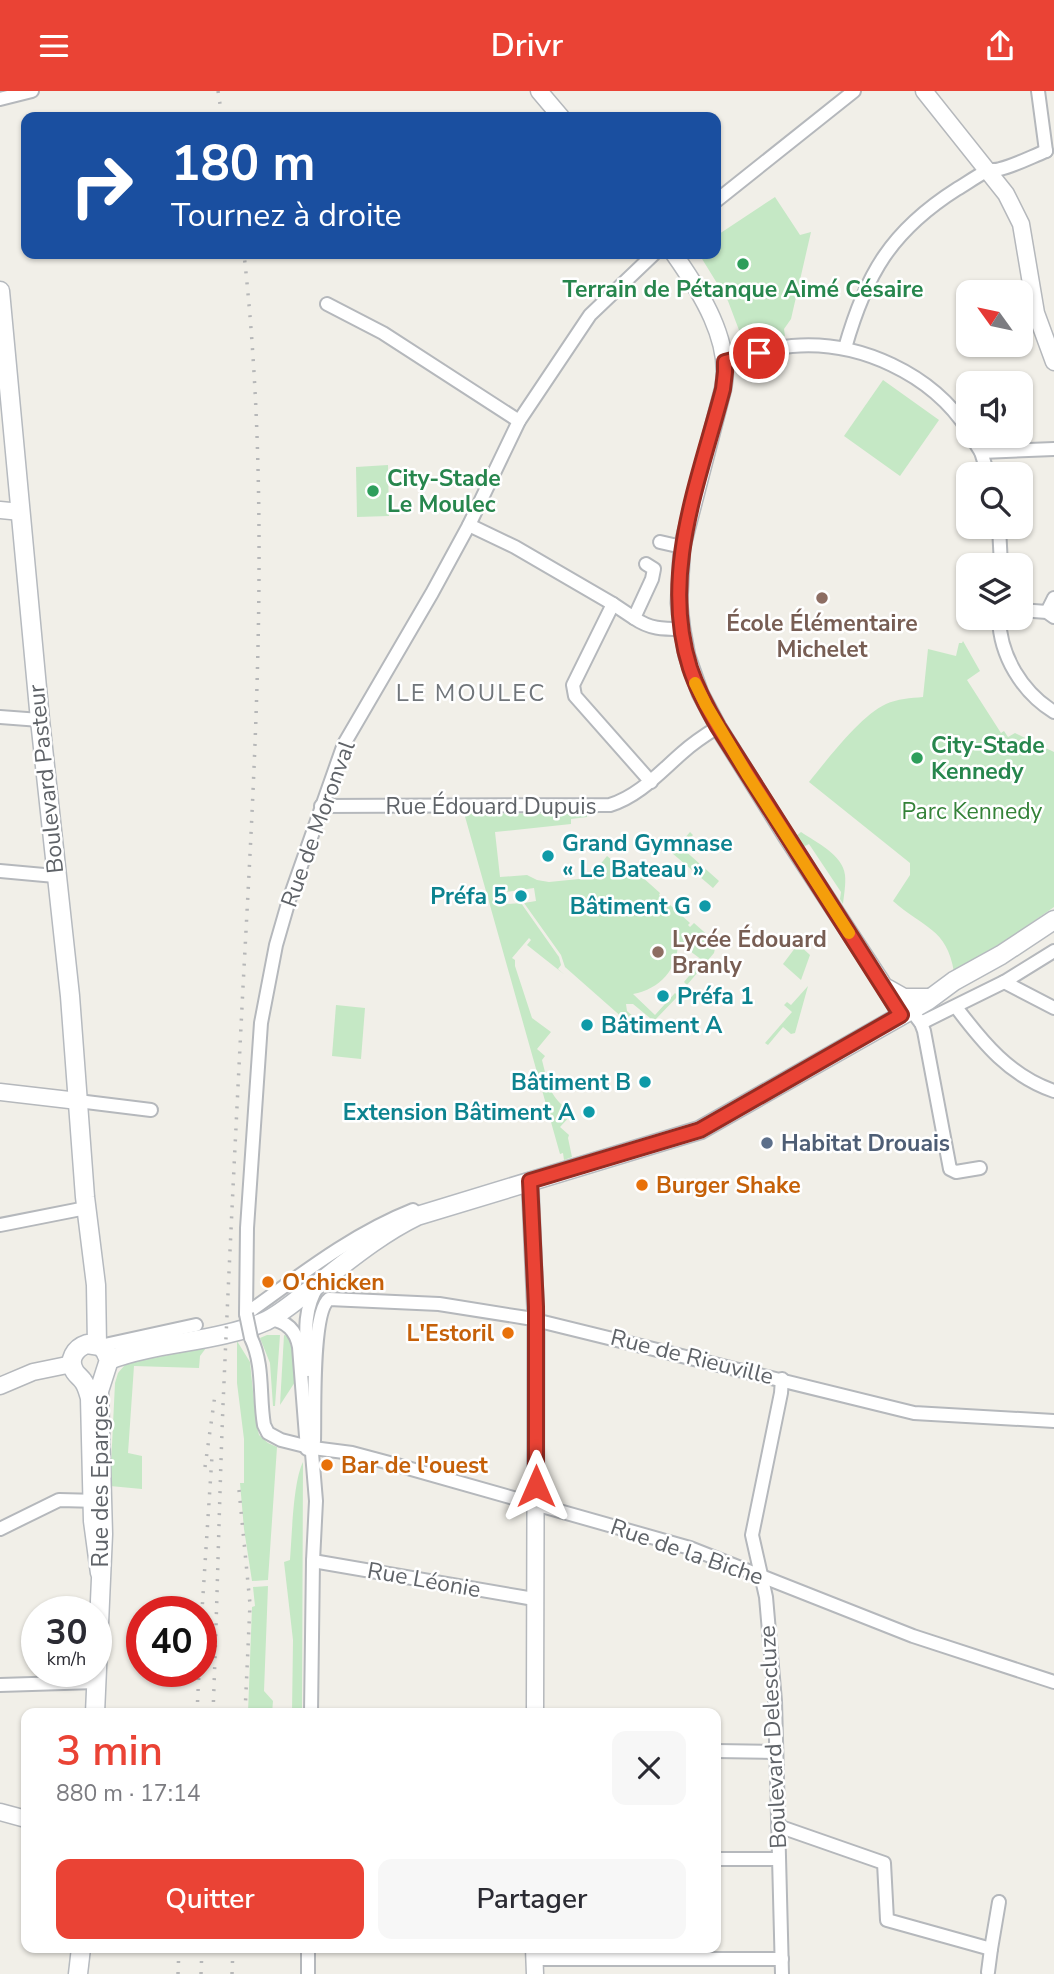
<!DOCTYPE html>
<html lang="fr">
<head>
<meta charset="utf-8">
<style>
  :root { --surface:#fff; --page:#f7f7f7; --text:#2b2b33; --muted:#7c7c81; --accent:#ea4335 }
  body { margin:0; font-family:"Nunito Sans",sans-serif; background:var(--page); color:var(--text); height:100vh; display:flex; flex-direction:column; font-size:26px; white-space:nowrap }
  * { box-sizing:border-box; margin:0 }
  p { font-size:23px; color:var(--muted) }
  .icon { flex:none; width:38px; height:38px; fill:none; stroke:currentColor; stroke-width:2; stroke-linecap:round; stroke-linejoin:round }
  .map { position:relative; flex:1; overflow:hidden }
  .sheet { position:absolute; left:21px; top:1617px; width:700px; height:245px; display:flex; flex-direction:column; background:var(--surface); border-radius:14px; box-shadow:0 2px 5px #0004 }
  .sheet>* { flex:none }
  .guide { position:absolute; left:21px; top:21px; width:700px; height:147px; border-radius:14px; box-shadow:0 2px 5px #0004; background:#1a4fa0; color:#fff; overflow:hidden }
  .needle { width:46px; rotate:303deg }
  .tools { position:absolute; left:956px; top:189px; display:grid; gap:14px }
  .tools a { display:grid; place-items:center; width:77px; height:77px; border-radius:14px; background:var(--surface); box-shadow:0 2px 5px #0004; font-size:35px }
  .speed { position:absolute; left:21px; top:1505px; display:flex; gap:14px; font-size:35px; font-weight:700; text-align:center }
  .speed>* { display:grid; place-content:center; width:91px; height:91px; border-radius:50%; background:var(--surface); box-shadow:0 2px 5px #0004; line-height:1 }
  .speed small { font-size:18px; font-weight:400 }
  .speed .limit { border:10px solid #d22; background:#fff; color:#111 }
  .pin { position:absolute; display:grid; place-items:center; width:60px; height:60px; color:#fff; margin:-30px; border:4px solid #fff; border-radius:50%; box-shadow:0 2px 7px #0007 }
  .me { position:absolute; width:77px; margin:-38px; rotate:0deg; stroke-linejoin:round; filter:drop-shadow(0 0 5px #0008) }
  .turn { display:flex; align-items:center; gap:24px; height:147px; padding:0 35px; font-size:32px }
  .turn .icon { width:91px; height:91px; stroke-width:2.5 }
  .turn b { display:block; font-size:49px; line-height:60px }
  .round { display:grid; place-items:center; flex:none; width:74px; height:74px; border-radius:14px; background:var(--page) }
  .headline { display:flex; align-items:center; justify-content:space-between; height:119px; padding:0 35px }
  h1 { font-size:42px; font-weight:600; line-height:52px; color:var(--accent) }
  .cta { display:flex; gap:14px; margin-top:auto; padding:14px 35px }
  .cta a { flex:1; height:80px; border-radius:14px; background:var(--accent); color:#fff; font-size:28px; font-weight:600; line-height:80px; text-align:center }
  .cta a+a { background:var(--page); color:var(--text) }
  header { display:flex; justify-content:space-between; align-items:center; height:91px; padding:0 35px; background:var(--accent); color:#fff; font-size:32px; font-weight:600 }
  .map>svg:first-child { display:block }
  .green { fill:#c5e8c5 }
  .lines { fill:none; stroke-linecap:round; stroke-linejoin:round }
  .minor-casing { stroke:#b5b8bc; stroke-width:16 }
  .tertiary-casing { stroke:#b5b8bc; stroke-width:19 }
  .secondary-casing { stroke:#b6babf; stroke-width:21 }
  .minor { stroke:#fff; stroke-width:12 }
  .tertiary { stroke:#fff; stroke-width:16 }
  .secondary { stroke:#fff; stroke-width:18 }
  .rail { stroke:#b6b7b8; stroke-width:3.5; stroke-dasharray:2 9; stroke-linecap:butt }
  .minor-bridge-casing { stroke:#b5b8bc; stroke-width:16; stroke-linecap:butt }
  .minor-bridge { stroke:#fff; stroke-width:12 }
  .route-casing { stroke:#982c22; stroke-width:18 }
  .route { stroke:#ea4335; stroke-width:12 }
  .slow { stroke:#f59e0b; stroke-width:12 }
  .leisure-dot { fill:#2e9e5b; stroke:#fff; stroke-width:2.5 }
  .education-dot { fill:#8d6e63; stroke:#fff; stroke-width:2.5 }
  .culture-dot { fill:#0f9aa8; stroke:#fff; stroke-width:2.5 }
  .service-dot { fill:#5c6f8a; stroke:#fff; stroke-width:2.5 }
  .food-dot { fill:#e8710a; stroke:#fff; stroke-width:2.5 }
  .labels { text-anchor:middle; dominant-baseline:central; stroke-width:5; stroke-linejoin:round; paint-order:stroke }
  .leisure-label { font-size:23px; font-weight:bold; fill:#27864d; stroke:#fff; text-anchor:start }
  .education-label { font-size:23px; font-weight:bold; fill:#785e54; stroke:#fff }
  .street-label { font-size:23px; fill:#5f6368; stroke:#fff }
  .park-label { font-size:23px; fill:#348238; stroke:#fff }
  .culture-label { font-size:23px; font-weight:bold; fill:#0d838f; stroke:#fff; text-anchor:end }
  .service-label { font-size:23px; font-weight:bold; fill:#4e5e75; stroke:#fff; text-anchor:start }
  .food-label { font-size:23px; font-weight:bold; fill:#c56008; stroke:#fff; text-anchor:start }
  .neighbourhood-label { font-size:24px; letter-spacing:2px; fill:#70757a; stroke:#fff }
</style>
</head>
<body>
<header><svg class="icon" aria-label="menu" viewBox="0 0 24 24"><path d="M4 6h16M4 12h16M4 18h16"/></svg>Drivr<svg class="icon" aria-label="share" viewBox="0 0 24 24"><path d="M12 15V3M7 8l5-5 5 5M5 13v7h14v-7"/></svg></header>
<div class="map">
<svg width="1054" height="1883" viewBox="0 0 1054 1883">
  <rect width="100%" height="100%" fill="#f1efe8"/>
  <!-- green -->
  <g class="green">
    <path d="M 775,106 L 800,144 L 811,141 L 791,228 L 784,238 L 785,245 L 745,255 L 728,210 L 699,163 L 716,163 L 716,145 Z"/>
    <path d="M 883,289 L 939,329 L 900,385 L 844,345 Z"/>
    <path d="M 388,374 L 389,425 L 357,426 L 356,376 Z"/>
    <path d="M 963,550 L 980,580 L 967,589 L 1001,642 L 1004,640 L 1008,646 L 1015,642 L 1054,661 L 1054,816 L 998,855 L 954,881 C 947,837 923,837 893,810 L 910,784 L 910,772 L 809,691 C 827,669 860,625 886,613 C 897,608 911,607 923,606 L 928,558 L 956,565 L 959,552 L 962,552 Z"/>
    <path d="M 464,722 L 587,723 L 587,726 L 571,728 L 571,733 L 495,741 L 500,786 L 527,784 L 537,789 L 549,791 L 589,787 L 591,782 L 594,781 L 607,765 L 618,774 L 613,781 L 619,785 L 625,780 L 627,781 L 631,776 L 660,802 L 659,804 L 690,832 L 688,834 L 690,836 L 694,832 L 712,848 L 716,853 L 714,862 L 687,894 L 684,891 L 702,869 L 678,851 C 678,878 660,898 633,903 L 655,924 L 675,902 L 678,905 L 655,929 L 650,927 L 633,913 L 626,913 L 627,920 L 644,935 L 641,943 L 565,876 L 561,864 L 524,812 L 536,810 L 534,797 L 506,801 L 507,813 L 521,812 L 559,866 L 561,874 L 558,878 L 565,884 L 527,854 L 531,849 L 529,847 L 512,867 L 515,869 L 515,875 L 532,927 L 551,941 L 537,958 L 545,965 L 542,969 C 549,997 549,1004 572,1023 L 560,1036 L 569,1044 L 568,1047 L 572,1066 L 564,1069 L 563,1062 L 560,1063 Z"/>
    <path d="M 690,741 L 693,744 L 682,757 L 719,790 L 713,797 L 672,762 Z"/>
    <path d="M 801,741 C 816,751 843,764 845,784 C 846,793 844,804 843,813 L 840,808 L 841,801 L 809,753 L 803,756 L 796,745 Z"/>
    <path d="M 798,853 L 810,864 L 801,889 L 783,873 Z"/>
    <path d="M 808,895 L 795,942 L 791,943 L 783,936 L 768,954 L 765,952 L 792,921 L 784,914 L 787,911 L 791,914 Z"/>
    <path d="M 336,914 L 365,917 L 361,968 L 332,965 Z"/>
    <path d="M 267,1244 L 280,1244 L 275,1315 L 273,1315 L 270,1272 L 260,1247 Z"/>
    <path d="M 284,1244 L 288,1245 L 292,1258 L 295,1291 L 280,1314 Z"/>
    <path d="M 237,1250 L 250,1271 L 256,1330 L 259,1344 L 268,1352 L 277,1356 L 268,1489 L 252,1490 L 244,1438 L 240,1392 L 244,1392 L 244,1348 L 237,1292 Z"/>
    <path d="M 206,1257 L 200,1265 L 199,1277 L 134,1275 L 128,1362 L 142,1365 L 142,1398 L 110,1395 L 115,1292 L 118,1282 L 124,1275 L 131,1271 Z"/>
    <path d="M 303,1371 L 302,1622 L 292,1622 L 293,1549 L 284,1471 L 290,1469 C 292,1445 293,1391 303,1371 Z"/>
    <path d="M 268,1495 L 264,1600 L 273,1610 L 272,1622 L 248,1622 L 252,1516 L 255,1515 L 253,1496 Z"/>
  </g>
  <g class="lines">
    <defs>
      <g id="minor">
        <path d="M 1038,0 L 1046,60"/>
        <path d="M 0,8 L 32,0"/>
        <path d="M 716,110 L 854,0"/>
        <path d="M 327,213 L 383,242 L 519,330"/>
        <path d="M 845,257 C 866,183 891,140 957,98 C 966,93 975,86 985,81 C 990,78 995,80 1000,78 C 1016,74 1031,66 1046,60"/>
        <path d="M 725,271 C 748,268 769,257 792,255 C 859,249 932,283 968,339"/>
        <path d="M 971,345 L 981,361 L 988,383"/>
        <path d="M 981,361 L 1054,358"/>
        <path d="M 469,434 L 515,456 L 613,513 L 573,594 L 575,605 L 651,691"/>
        <path d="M 999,436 L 1001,474"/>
        <path d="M 660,451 L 682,456"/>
        <path d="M 613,513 L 634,527 L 652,488 L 654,478 L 646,473"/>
        <path d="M 1020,519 L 1047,521 L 1054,526"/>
        <path d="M 1047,521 L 1054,507"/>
        <path d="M 634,527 C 650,538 662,538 682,538"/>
        <path d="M 999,527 C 1000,565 1022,601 1054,621"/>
        <path d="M 0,626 L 40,629"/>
        <path d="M 321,715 L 610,714 C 639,705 659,682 682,662 C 693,652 705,644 718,636"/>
        <path d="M 0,780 L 55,785"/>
        <path d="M 1004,891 L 1054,917"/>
        <path d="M 956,916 C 983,952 1010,985 1054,1000"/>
        <path d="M 911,919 L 921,932 L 924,940 L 950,1078 L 956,1081 L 980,1077"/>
        <path d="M 921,932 L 1004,891 L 1054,860"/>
        <path d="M 78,1010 L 151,1019"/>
        <path d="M 0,1134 L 86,1117"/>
        <path d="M 246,1223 L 247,1137 L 261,932 L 276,854 L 289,809 L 344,653 L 432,502 L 469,434 L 519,330 L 590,224 L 654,163"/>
        <path d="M 246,1223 C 299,1185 352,1143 413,1119"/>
        <path d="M 270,1228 C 286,1230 296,1239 299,1256 L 307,1358"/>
        <path d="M 251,1247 C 264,1274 259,1305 264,1334 L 268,1342 L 281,1349 L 313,1357 L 352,1362 L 397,1374 L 690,1457 L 913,1545 L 1054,1591"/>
        <path d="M 100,1255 L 196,1234"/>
        <path d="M 308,1279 C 307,1250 301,1221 318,1195"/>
        <path d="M 313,1357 L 314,1350 C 315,1324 311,1222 329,1208 L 439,1213 L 527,1227 L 914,1322 L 1054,1330"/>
        <path d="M 0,1438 L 59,1409 L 99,1410"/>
        <path d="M 313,1470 L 534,1508"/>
        <path d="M 0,1594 L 96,1591"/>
        <path d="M 311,1622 L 313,1470 L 316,1410 L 311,1350"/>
        <path d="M 716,1660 L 776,1661"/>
        <path d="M 778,1735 L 884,1772 L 887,1829 L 991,1858 L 999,1811"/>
        <path d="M 716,1768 L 779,1768"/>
        <path d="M 535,1868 L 782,1868"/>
        <path d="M 988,1881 L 991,1858"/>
        <path d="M 308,1883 L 308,1857"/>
        <path d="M 782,1883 L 775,1610 L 766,1506 L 752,1444 L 781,1302 L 782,1288"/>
      </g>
      <g id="tertiary">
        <path d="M 539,0 L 561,26"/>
        <path d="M 924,0 L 1006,103 L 1021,133 L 1036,222 L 1054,271"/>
        <path d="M 674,163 C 700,200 733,251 723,298 L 682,456 L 679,512 L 682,538 L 687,565 L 700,602 L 718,636 L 786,745 L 881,890 L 901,924"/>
        <path d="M 0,419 L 21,421"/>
        <path d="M 888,897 L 904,906 L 933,906"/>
        <path d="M 0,1001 L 78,1010"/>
        <path d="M 530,1090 L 536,1229 L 535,1622"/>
        <path d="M 0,1295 L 33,1281 L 72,1273"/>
        <path d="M 0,1721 L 26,1728"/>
        <path d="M 534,1857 L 535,1883"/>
      </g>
      <g id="secondary">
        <path d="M 0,200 L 40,629 L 70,905 L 85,1106 L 96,1194 L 97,1254"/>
        <path d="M 109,1269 C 159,1250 216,1252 266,1230 C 280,1223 293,1212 306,1202 C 342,1175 376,1145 417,1125 L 700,1039 L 927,910 L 954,890 L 1001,864 L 1054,829"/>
        <path d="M 95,1622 L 103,1443 L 99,1300 L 109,1269 L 105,1260 L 100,1255 L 87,1253 C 75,1257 67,1269 75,1281 C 77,1284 81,1287 83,1290 C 87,1295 88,1301 90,1307 L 93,1430 L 100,1482"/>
        <path d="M 78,1883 L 81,1857"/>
      </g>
    </defs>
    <!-- minor casing -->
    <use href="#minor" class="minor-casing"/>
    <!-- tertiary casing -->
    <use href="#tertiary" class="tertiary-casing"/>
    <!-- secondary casing -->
    <use href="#secondary" class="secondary-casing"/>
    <!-- minor -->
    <use href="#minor" class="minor"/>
    <!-- tertiary -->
    <use href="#tertiary" class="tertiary"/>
    <!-- secondary -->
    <use href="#secondary" class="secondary"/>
    <!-- rail -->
    <g class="rail">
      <path d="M 218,0 L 222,26"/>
      <path d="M 205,1376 L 215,1304"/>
      <path d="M 239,1399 L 250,1513 L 245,1622"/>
      <path d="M 201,1535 L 212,1365"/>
      <path d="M 197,1622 L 199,1580"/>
      <path d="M 213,1622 C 217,1520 219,1417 223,1314 C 229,1175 236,1035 243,896 C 256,652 271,407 244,163"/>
      <path d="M 178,1883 L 179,1857"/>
      <path d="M 201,1883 L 202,1857"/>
      <path d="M 232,1883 L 233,1857"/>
    </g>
    <defs>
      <path id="minor-bridge" d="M 246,1223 L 251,1247"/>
    </defs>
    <!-- minor-bridge casing -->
    <use href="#minor-bridge" class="minor-bridge-casing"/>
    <!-- minor-bridge -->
    <use href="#minor-bridge" class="minor-bridge"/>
  </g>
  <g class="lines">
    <defs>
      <path id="route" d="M 536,1395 L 536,1216 L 530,1090 L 700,1039 L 901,924 L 718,636 C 707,617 697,598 690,577 C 660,483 699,390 723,298 L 725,281 L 725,271 L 759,262"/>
    </defs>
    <!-- route casing -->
    <use href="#route" class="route-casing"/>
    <!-- route -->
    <use href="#route" class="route"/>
    <!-- slow -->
    <path class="slow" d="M 695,592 L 706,614 L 747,683 L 849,842"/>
  </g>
  <!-- markers -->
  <g class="leisure-dot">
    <circle cx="743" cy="173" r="7"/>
    <circle cx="373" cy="400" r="7"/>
    <circle cx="917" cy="667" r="7"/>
  </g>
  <g class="education-dot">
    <circle cx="822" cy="507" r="7"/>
    <circle cx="658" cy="861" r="7"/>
  </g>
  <g class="culture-dot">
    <circle cx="548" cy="765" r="7"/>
    <circle cx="521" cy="805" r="7"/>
    <circle cx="705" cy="815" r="7"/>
    <circle cx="663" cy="905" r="7"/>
    <circle cx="587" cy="934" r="7"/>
    <circle cx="645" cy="991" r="7"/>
    <circle cx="589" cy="1021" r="7"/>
  </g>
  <circle class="service-dot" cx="767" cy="1052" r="7"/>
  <g class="food-dot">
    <circle cx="642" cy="1094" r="7"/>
    <circle cx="268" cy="1191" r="7"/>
    <circle cx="508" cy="1242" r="7"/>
    <circle cx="327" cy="1374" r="7"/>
  </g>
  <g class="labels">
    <!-- leisure labels -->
    <g class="leisure-label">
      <text x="743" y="198" text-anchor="middle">Terrain de Pétanque Aimé Césaire</text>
      <text x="387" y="387">City-Stade<tspan x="387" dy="26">Le Moulec</tspan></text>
      <text x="931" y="654">City-Stade<tspan x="931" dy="26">Kennedy</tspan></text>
    </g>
    <!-- education labels -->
    <g class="education-label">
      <text x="822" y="532">École Élémentaire<tspan x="822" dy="26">Michelet</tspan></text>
      <text x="672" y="848" text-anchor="start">Lycée Édouard<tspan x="672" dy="26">Branly</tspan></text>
    </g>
    <!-- street labels -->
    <g class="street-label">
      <text transform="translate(46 688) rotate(-96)">Boulevard Pasteur</text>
      <text x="491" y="715">Rue Édouard Dupuis</text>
      <text transform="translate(318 733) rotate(-70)">Rue de Moronval</text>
      <text transform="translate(692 1266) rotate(14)">Rue de Rieuville</text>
      <text transform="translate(100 1390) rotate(-90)">Rue des Eparges</text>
      <text transform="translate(687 1461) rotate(19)">Rue de la Biche</text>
      <text transform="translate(424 1489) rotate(10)">Rue Léonie</text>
      <text transform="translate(773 1646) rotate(-93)">Boulevard Delescluze</text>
    </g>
    <!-- park labels -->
    <g class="park-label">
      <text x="972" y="720">Parc Kennedy</text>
    </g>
    <!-- culture labels -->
    <g class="culture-label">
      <text x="562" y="752" text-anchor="start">Grand Gymnase<tspan x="562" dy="26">« Le Bateau »</tspan></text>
      <text x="507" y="805">Préfa 5</text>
      <text x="691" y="815">Bâtiment G</text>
      <text x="677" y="905" text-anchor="start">Préfa 1</text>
      <text x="601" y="934" text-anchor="start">Bâtiment A</text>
      <text x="631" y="991">Bâtiment B</text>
      <text x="575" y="1021">Extension Bâtiment A</text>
    </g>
    <!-- service labels -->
    <g class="service-label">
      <text x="781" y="1052">Habitat Drouais</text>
    </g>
    <!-- food labels -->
    <g class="food-label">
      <text x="656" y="1094">Burger Shake</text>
      <text x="282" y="1191">O'chicken</text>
      <text x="494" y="1242" text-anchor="end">L'Estoril</text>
      <text x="341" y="1374">Bar de l'ouest</text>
    </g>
    <!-- neighbourhood labels -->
    <g class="neighbourhood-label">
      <text x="471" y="602">LE MOULEC</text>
    </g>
  </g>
</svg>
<div class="tools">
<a><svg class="needle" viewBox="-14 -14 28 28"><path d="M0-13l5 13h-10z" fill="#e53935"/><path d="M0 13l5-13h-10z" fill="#7c7c81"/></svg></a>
<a><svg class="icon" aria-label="sound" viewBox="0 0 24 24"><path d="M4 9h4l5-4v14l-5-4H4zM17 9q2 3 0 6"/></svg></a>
<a><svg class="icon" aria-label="search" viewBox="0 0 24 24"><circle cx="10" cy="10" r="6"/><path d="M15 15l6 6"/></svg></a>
<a><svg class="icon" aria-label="layers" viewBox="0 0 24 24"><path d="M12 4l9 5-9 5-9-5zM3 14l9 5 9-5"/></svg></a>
</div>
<div class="speed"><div>30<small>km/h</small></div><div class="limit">40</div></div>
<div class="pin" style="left:759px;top:262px;background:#d93025"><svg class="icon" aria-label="arrive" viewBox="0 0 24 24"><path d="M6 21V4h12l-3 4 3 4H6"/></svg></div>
<svg class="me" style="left:536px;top:1395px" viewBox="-20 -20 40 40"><path d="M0-17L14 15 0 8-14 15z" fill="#ea4335" stroke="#fff" stroke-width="4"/></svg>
<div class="guide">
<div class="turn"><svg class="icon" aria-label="right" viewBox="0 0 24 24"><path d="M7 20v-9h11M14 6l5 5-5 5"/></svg><div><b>180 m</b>Tournez à droite</div></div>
</div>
<section class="sheet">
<div class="headline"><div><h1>3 min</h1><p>880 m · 17:14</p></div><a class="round"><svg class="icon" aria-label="close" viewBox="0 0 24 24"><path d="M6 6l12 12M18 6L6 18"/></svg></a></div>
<div class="cta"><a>Quitter</a><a>Partager</a></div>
</section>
</div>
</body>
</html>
